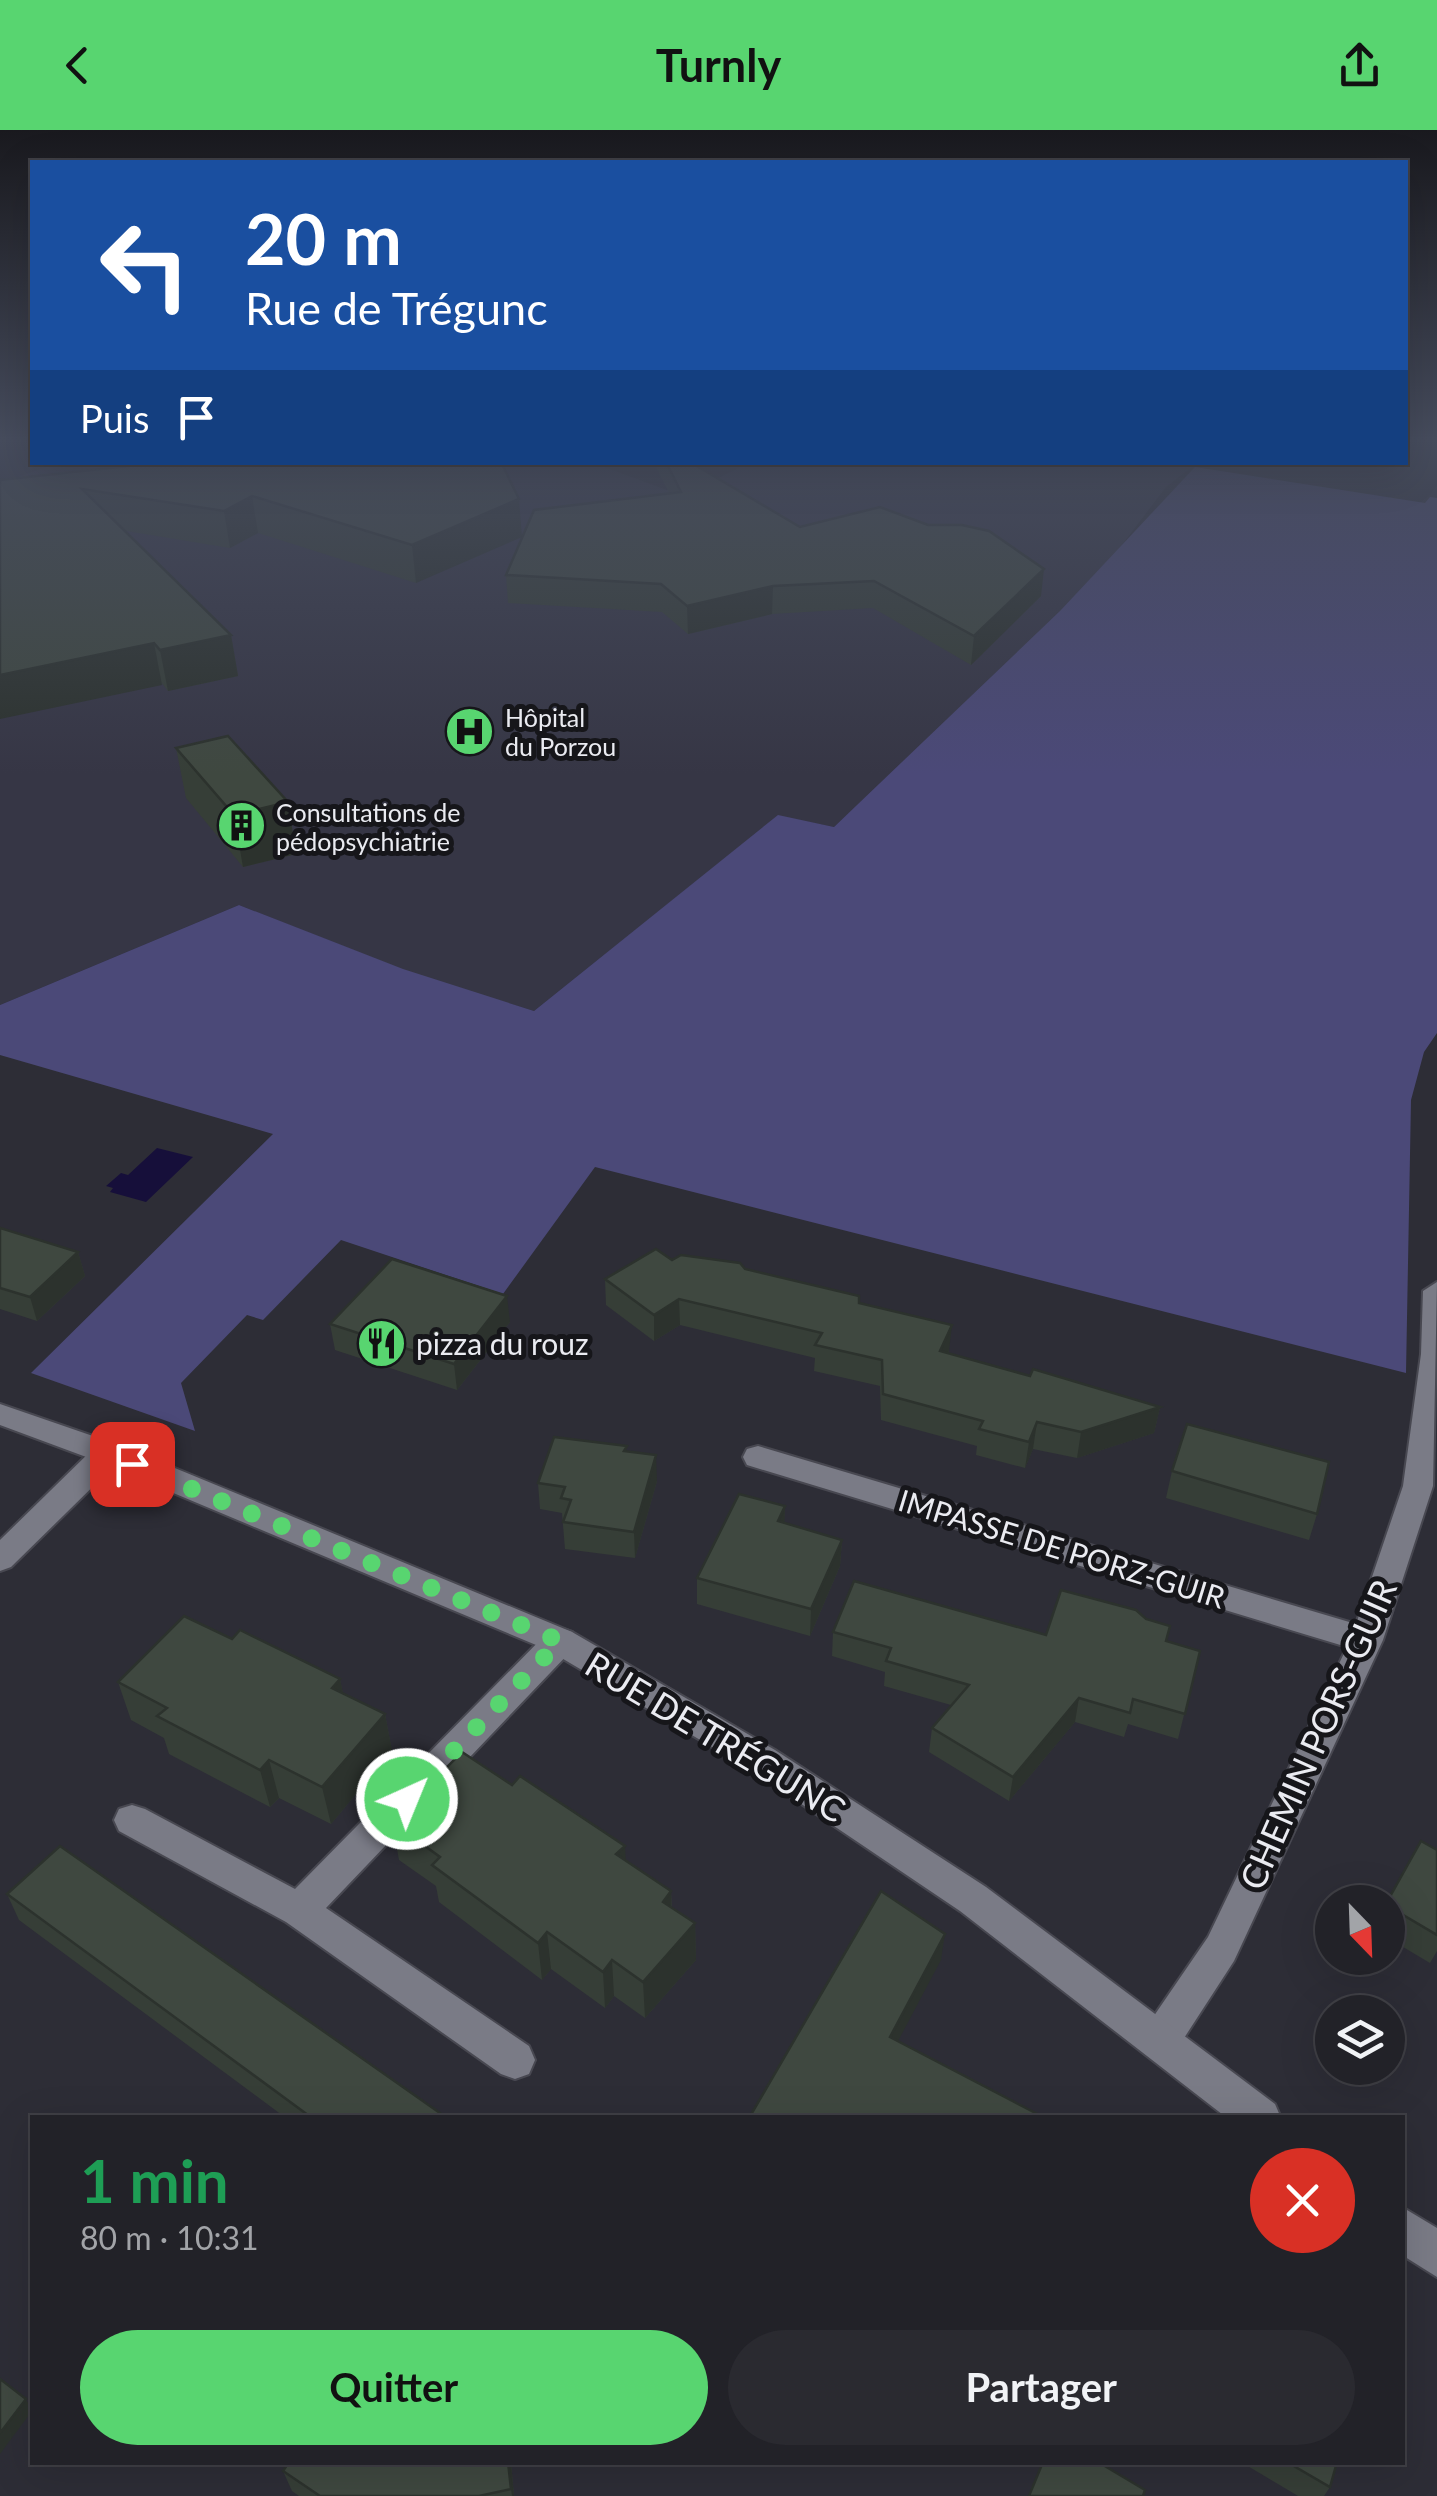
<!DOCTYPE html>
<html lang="fr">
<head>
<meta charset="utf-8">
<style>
  :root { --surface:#222228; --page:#2a2a30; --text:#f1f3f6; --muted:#a2a4a8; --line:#3f3f45; --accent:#58d570 }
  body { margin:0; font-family:Lato,sans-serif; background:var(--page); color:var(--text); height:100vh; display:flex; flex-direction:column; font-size:38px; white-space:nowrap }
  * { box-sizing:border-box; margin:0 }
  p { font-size:32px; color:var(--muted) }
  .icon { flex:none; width:55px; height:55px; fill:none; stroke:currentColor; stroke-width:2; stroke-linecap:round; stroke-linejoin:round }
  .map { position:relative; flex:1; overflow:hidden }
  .details { position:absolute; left:30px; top:1985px; width:1375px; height:350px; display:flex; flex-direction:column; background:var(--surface); border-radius:0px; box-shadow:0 10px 40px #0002,0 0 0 2px var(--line) }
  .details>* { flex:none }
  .guide { position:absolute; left:30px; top:30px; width:1378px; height:305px; border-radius:0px; box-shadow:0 10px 40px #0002,0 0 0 2px var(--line); background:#1a4fa0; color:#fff; overflow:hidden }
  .needle { width:65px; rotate:157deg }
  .controls { position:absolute; left:1315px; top:1755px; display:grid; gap:20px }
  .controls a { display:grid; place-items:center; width:90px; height:90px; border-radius:50%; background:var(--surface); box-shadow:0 10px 40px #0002,0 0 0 2px var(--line); font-size:50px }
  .pin { position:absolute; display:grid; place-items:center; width:85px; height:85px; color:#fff; margin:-42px; border-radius:20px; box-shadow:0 5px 15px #0006 }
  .me { position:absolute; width:110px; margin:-55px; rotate:44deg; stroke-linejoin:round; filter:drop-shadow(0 0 8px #0008) }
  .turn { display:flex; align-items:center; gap:35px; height:210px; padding:0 50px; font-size:45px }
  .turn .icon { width:130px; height:130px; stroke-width:2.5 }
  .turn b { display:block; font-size:70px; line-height:85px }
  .then { display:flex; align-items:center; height:95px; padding:0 50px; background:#0003; gap:20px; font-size:38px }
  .round { display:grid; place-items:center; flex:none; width:105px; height:105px; border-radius:52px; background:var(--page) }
  .summary { display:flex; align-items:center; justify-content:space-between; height:170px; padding:0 50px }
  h1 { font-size:60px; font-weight:700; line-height:75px; color:#1e9e55 }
  .cta { display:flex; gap:20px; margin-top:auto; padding:20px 50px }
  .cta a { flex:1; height:115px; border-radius:60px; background:var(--accent); color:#111; font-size:40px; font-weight:700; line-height:115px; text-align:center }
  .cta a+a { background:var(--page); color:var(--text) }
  header { display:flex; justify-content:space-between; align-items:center; height:130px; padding:0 50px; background:var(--accent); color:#111; font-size:45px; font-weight:700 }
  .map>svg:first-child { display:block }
  .built { fill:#363645 }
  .green { fill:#4b4978 }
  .water { fill:#160f3a }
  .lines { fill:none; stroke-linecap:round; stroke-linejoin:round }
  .minor-casing { stroke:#484851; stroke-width:4 }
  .secondary-casing { stroke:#484851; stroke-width:4 }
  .minor { fill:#7a7b86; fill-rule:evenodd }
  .secondary { fill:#7a7b86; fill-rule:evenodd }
  .wall { fill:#363e37 }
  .shaded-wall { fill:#2c322d }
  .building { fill:#3f4840; stroke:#2c322d; stroke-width:2.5 }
  .route { stroke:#58d570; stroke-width:18; stroke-dasharray:0 32.4 }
  .labels { text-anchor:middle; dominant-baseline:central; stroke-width:10; stroke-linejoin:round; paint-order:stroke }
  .far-poi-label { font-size:25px; fill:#eaebf1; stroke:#16161a; text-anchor:start }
  .poi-label { font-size:30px; fill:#eaebf1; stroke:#16161a; text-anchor:start }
  .street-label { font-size:30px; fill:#eaebf1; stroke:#16161a }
  .near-street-label { font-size:35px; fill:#eaebf1; stroke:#16161a }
</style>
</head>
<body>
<header><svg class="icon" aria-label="back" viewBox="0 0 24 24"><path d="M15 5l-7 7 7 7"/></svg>Turnly<svg class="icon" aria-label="share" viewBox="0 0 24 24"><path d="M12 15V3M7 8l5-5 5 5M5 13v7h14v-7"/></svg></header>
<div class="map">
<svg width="1437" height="2366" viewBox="0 0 1437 2366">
  <rect width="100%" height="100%" fill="#2d2d36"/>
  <!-- built -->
  <path class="built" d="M 61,332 L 591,332 L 683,366 L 748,333 L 1197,333 L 1166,357 L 1109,432 L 1031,516 L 834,697 L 778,686 L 534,881 L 419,846 L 239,775 L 0,875 L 0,353 Z"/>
  <!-- green -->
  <path class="green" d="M 1195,337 L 1425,373 L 1430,367 L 1437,368 L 1437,903 L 1424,922 L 1411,970 L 1406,1243 L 595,1037 L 503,1164 L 341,1110 L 263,1190 L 247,1185 L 181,1253 L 195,1301 L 31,1243 L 273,1004 L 0,925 L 0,875 L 239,775 L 403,839 L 534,881 L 778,685 L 834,697 L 1060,481 Z"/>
  <!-- water -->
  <path class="water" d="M 157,1018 L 193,1027 L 146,1072 L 110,1062 L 113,1058 L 106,1056 L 121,1043 L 128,1045 Z"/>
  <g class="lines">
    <defs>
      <g id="minor">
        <path d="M 1437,1152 L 1433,1356 L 1383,1510 L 1234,1831 L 1175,1922 L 1161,1928 L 1147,1922 L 1141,1909 L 1147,1896 L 1208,1807 L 1347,1517 L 747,1335 L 743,1327 L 747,1319 L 758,1316 L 1356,1494 L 1403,1356 L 1421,1224 L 1423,1161 Z"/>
        <path d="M 108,1312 L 119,1315 L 123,1323 L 119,1331 L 11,1437 L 0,1441 L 0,1410 L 97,1315 Z"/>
        <path d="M 560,1498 L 572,1502 L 577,1511 L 572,1520 L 326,1778 L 529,1916 L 535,1930 L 529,1944 L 515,1949 L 501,1944 L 286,1792 L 119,1701 L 114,1690 L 119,1679 L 132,1675 L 145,1679 L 295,1759 L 548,1502 Z"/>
      </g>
      <g id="secondary">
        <path d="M 0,1274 L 119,1315 L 572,1502 L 775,1620 L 986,1757 L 1275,1974 L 1281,1988 L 1227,1988 L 960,1781 L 751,1640 L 548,1520 L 97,1331 L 0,1295 Z"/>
        <path d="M 1402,2077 L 1437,2098 L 1437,2147 L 1402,2125 Z"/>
      </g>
    </defs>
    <!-- minor casing -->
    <use href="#minor" class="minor-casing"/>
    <!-- secondary casing -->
    <use href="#secondary" class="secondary-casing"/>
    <!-- minor -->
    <use href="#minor" class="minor"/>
    <!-- secondary -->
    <use href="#secondary" class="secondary"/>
  </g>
  <!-- wall -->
  <g class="wall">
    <path d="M 501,332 L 416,453 L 258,403 L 230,418 L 126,401 L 231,505 L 238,546 L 168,561 L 0,350 Z"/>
    <path d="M 656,332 L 690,332 L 800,397 L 1041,466 L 971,535 L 873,478 L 772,484 L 688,504 L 662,482 L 508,473 L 506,445 L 669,363 L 656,337 Z"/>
    <path d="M 176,618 L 288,672 L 296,724 L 243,737 L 186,668 Z"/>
    <path d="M 0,1098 L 78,1122 L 85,1146 L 37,1191 L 0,1179 Z"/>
    <path d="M 672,1130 L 745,1139 L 859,1173 L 949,1221 L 948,1223 L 1030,1246 L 1160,1277 L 1154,1303 L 1077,1328 L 1033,1319 L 1025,1338 L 976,1325 L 977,1316 L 881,1290 L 880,1256 L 814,1241 L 815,1228 L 680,1195 L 654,1211 L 606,1175 L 605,1149 Z"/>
    <path d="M 510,1192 L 457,1260 L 335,1220 L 330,1194 Z"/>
    <path d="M 627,1321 L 657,1351 L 635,1428 L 565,1419 L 562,1383 L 540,1379 L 538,1353 Z"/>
    <path d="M 1172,1341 L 1317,1384 L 1309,1410 L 1166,1368 Z"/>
    <path d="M 785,1376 L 784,1393 L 842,1410 L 840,1436 L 810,1506 L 697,1474 L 697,1448 Z"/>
    <path d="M 833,1502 L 1046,1505 L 1167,1511 L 1200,1521 L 1178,1609 L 1128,1594 L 1124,1607 L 1075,1592 L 1009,1671 L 929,1622 L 932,1598 L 951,1575 L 884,1556 L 885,1542 L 832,1526 Z"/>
    <path d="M 232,1509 L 340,1549 L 343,1564 L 385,1584 L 392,1621 L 331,1694 L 279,1668 L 270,1677 L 226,1654 L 169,1624 L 164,1608 L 131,1590 L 118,1552 Z"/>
    <path d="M 392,1692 L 671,1761 L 672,1778 L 695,1793 L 696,1830 L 645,1888 L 614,1866 L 605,1878 L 551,1839 L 542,1850 L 439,1772 L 436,1756 L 399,1730 Z"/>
    <path d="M 1437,1720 L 1437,1821 L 1430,1833 L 1388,1808 L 1388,1772 Z"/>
    <path d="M 7,1764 L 447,1988 L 286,1988 L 19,1790 Z"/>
    <path d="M 511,2332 L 514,2366 L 299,2366 L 292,2361 L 283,2341 Z"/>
    <path d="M 1241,2332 L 1337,2332 L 1330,2357 L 1324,2366 L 1298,2366 Z"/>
  </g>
  <!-- shaded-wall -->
  <g class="shaded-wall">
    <path d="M 252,366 L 258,403 L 230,418 L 224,381 Z"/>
    <path d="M 519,369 L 522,407 L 416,453 L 412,415 Z"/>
    <path d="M 1044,439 L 1041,466 L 971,535 L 974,506 Z"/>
    <path d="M 773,456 L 772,484 L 688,504 L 687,476 Z"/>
    <path d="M 231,505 L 238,546 L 168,561 L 160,520 Z"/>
    <path d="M 154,513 L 162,555 L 0,589 L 0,545 Z"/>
    <path d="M 288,672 L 296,724 L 243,737 L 234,685 Z"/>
    <path d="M 78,1122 L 85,1146 L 37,1191 L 30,1167 Z"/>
    <path d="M 507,1166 L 510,1192 L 457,1260 L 454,1234 Z"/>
    <path d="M 679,1169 L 680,1195 L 654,1211 L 654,1185 Z"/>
    <path d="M 952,1195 L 949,1221 L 937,1247 L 940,1221 Z"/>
    <path d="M 1160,1277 L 1154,1303 L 1077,1328 L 1081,1302 Z"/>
    <path d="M 1037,1292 L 1033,1319 L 1025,1338 L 1029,1312 Z"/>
    <path d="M 656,1325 L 657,1351 L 635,1428 L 634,1402 Z"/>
    <path d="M 785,1376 L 784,1402 L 778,1391 Z"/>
    <path d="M 842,1410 L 840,1436 L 810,1506 L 811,1479 Z"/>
    <path d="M 340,1549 L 348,1587 L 332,1558 Z"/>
    <path d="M 1079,1568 L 1075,1592 L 1009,1671 L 1013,1647 Z"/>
    <path d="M 385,1584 L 392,1621 L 331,1694 L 322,1657 Z"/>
    <path d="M 269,1630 L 279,1668 L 270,1677 L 260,1640 Z"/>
    <path d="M 625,1716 L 627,1753 L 616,1724 Z"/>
    <path d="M 671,1761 L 672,1798 L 663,1772 Z"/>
    <path d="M 695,1793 L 696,1830 L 645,1888 L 643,1852 Z"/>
    <path d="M 547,1802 L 551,1839 L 542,1850 L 538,1813 Z"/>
    <path d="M 945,1804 L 941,1830 L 887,1932 L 890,1907 Z"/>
    <path d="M 612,1830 L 614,1866 L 605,1878 L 603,1842 Z"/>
    <path d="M 26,2269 L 32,2281 L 0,2324 L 0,2303 Z"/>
    <path d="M 508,2332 L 511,2332 L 514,2366 L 512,2366 L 511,2359 Z"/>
  </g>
  <!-- building -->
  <g class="building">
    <path d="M 164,332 L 501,332 L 519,369 L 412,415 L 252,366 L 224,381 L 82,359 L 231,505 L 160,520 L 154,513 L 0,545 L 0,350 Z"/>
    <path d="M 666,332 L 690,332 L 800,397 L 880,377 L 928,395 L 962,395 L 989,401 L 1044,439 L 974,506 L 874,451 L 773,456 L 687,476 L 661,454 L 506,445 L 534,380 L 681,362 Z"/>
    <path d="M 228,606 L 288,672 L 234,685 L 176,618 Z"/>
    <path d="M 0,1098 L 78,1122 L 30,1167 L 0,1158 Z"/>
    <path d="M 656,1119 L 672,1130 L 681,1125 L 740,1133 L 745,1139 L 859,1166 L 859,1173 L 952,1195 L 940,1221 L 1030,1246 L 1033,1239 L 1160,1277 L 1081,1302 L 1037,1292 L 1029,1312 L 979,1299 L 983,1291 L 883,1264 L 882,1230 L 815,1215 L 822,1203 L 679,1169 L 654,1185 L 605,1149 Z"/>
    <path d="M 392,1129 L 507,1166 L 454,1234 L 330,1194 Z"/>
    <path d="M 1187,1294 L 1329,1332 L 1317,1384 L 1172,1341 Z"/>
    <path d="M 554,1307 L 627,1316 L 624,1321 L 656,1325 L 634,1402 L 563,1392 L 571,1370 L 561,1368 L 565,1357 L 538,1353 Z"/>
    <path d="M 739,1364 L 785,1376 L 778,1391 L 842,1410 L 811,1479 L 697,1448 Z"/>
    <path d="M 854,1451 L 1046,1505 L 1061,1460 L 1136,1480 L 1146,1489 L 1170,1496 L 1166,1511 L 1200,1521 L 1185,1584 L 1133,1569 L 1130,1583 L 1079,1568 L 1013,1647 L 932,1598 L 969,1555 L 886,1531 L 891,1518 L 833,1502 Z"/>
    <path d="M 184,1486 L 232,1509 L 240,1500 L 340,1549 L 332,1558 L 385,1584 L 322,1657 L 269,1630 L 260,1640 L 157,1586 L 167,1578 L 118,1552 Z"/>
    <path d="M 462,1622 L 512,1655 L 520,1646 L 625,1716 L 616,1724 L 671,1761 L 663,1772 L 695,1793 L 643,1852 L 612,1830 L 603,1842 L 547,1802 L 538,1813 L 432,1735 L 440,1727 L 392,1692 Z"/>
    <path d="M 1421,1711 L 1437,1720 L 1437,1805 L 1388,1776 L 1387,1772 Z"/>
    <path d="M 60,1716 L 447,1988 L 312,1988 L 7,1764 Z"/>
    <path d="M 881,1761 L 945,1804 L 890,1907 L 1045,1988 L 749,1988 Z"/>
    <path d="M 0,2249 L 26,2269 L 0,2303 Z"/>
    <path d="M 289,2332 L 508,2332 L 511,2359 L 479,2366 L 320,2366 L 283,2341 Z"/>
    <path d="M 1043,2332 L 1098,2332 L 1145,2360 L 1143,2366 L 1029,2366 Z"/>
    <path d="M 1287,2332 L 1337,2332 L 1330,2357 Z"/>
  </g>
  <!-- sky -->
  <linearGradient id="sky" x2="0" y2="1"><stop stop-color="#19191e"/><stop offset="0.48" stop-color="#464c5d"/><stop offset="1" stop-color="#464c5d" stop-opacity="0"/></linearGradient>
  <rect width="1437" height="644" fill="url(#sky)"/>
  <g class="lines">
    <!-- route -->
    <path class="route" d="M 132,1334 L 560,1511 L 407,1669"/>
  </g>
  <!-- icons -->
  <defs>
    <symbol id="hospital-disc" viewBox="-11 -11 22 22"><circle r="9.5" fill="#58d570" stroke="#16161a"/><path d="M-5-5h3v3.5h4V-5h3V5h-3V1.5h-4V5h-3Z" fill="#111"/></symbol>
    <symbol id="building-disc" viewBox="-11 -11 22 22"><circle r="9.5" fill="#58d570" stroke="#16161a"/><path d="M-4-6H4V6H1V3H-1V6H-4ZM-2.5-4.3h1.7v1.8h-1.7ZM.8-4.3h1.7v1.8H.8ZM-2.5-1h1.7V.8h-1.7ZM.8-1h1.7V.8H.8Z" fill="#111"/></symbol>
    <symbol id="restaurant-disc" viewBox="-11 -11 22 22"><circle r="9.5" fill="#58d570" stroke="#16161a"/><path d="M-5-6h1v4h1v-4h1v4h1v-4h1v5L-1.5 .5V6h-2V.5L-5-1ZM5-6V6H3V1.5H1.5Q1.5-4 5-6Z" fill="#111"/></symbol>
  </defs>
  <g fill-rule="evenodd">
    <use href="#hospital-disc" x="442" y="574" width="55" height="55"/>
    <use href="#building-disc" x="214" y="668" width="55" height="55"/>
    <use href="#restaurant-disc" x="354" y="1186" width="55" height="55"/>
  </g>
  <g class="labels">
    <!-- far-poi labels -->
    <g class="far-poi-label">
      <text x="505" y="587">Hôpital<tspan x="505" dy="29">du Porzou</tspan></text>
      <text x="276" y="682">Consultations de<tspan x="276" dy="29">pédopsychiatrie</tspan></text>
    </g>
    <!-- poi labels -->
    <g class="poi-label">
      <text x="416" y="1213">pizza du rouz</text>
    </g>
    <!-- street labels -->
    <g class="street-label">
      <text transform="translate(1062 1418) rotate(17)">IMPASSE DE PORZ-GUIR</text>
    </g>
    <!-- near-street labels -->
    <g class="near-street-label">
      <text transform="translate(1317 1604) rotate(-66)">CHEMIN PORS-GUIR</text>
      <text transform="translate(716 1606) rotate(31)">RUE DE TRÉGUNC</text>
    </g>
  </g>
</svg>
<div class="controls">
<a><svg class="needle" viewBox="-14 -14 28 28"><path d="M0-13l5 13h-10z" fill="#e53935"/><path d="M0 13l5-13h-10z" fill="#a2a4a8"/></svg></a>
<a><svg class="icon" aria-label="layers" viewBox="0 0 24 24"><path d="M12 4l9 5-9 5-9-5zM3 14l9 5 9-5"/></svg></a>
</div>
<div class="pin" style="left:132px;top:1334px;background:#d93025"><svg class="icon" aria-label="arrive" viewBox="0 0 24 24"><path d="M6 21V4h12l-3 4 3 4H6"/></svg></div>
<svg class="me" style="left:407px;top:1669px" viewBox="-20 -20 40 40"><circle r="17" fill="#58d570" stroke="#fff" stroke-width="3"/><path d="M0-11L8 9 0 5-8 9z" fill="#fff"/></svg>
<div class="guide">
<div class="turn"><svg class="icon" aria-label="left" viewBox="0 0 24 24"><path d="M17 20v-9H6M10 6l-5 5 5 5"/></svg><div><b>20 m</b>Rue de Trégunc</div></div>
<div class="then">Puis<svg class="icon" aria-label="arrive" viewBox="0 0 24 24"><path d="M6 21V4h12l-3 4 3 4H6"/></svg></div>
</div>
<section class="details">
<div class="summary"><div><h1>1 min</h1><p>80 m · 10:31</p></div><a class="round" style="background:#d93025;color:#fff"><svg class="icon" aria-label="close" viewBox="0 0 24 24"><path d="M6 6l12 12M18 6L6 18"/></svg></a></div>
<div class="cta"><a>Quitter</a><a>Partager</a></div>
</section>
</div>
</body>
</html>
